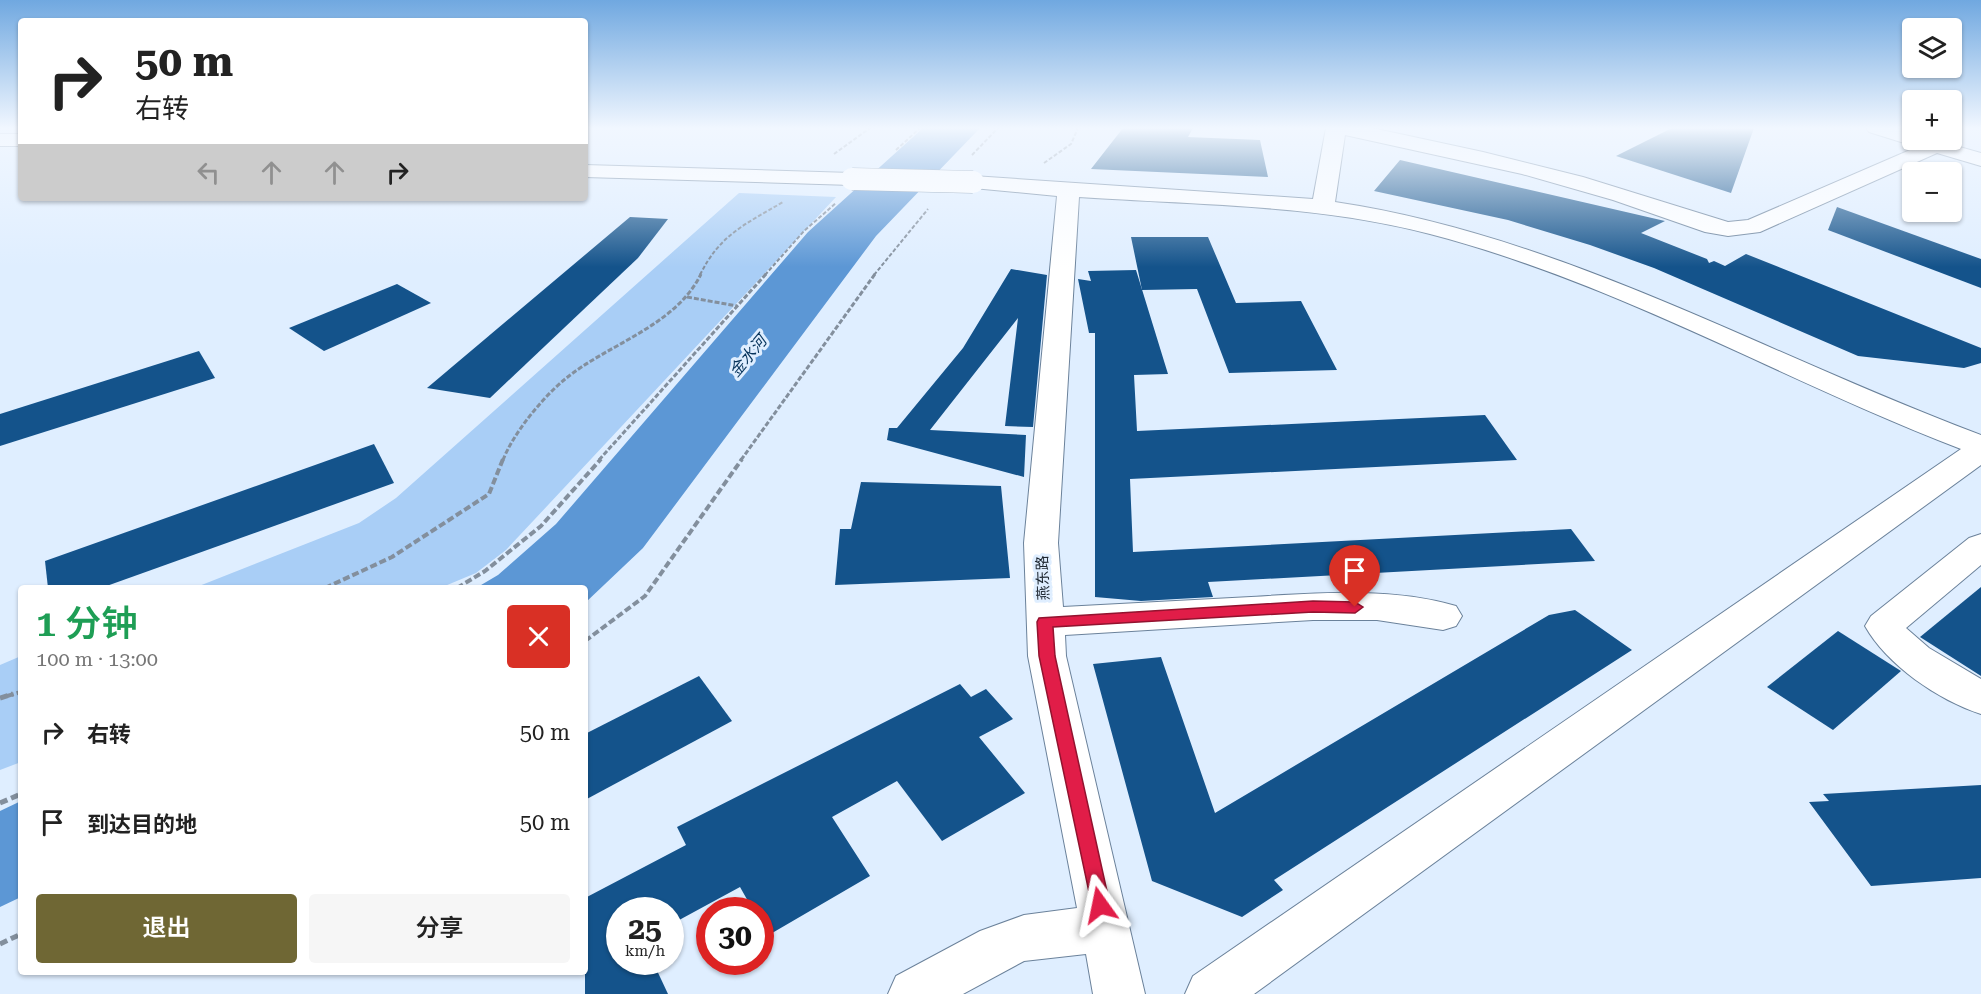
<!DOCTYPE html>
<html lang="zh">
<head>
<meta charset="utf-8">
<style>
  :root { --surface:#fff; --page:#f6f6f6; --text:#222; --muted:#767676; --accent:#6f6734 }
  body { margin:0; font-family:"Roboto Serif","Noto Sans SC",serif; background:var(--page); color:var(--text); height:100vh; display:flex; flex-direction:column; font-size:22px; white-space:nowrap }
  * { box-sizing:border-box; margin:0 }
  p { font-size:20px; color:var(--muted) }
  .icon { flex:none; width:33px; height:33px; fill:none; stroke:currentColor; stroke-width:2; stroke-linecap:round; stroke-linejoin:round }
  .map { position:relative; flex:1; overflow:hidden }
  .details { position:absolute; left:18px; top:585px; width:570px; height:390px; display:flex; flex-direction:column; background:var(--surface); border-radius:6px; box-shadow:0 2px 4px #0004 }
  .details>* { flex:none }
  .hud { position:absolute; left:18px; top:18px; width:570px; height:183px; border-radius:6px; box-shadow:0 2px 4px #0004; background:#fff; color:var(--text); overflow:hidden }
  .fabs { position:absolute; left:1902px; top:18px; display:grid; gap:12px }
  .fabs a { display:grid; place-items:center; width:60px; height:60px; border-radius:6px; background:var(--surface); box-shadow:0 2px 4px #0004; font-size:30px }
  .speed { position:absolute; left:606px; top:897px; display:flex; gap:12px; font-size:30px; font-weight:700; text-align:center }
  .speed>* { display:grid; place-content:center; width:78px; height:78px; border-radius:50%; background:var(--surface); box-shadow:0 2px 4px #0004; line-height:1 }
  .speed small { font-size:15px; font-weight:400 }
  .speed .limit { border:9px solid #d22; background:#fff; color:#111 }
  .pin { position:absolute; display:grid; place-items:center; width:51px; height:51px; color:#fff; margin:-62px -26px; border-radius:50% 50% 50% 0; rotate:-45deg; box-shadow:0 0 6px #0007 }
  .pin .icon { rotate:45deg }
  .me { position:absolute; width:66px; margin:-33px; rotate:348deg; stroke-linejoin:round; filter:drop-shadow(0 0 4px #0008) }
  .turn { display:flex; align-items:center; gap:21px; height:126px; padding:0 18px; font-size:27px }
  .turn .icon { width:78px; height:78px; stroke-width:2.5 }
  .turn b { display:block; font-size:42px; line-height:51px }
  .lanes { display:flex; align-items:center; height:57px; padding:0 18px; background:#0003; justify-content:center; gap:30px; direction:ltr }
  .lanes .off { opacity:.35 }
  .round { display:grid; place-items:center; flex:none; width:63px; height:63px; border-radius:6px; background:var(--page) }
  .headline { display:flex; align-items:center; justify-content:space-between; height:102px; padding:0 18px }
  h1 { font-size:36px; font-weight:600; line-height:45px; color:#1e9e55 }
  .cta { display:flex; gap:12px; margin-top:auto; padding:12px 18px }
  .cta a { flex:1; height:69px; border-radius:6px; background:var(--accent); color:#fff; font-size:24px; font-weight:600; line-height:69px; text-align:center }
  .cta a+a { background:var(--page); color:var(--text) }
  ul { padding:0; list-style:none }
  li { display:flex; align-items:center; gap:18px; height:90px; padding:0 18px }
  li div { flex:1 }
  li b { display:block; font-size:22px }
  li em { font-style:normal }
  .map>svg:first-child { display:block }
  .green { fill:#a9cef6 }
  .water { fill:#5c97d5 }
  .building { fill:#14538b }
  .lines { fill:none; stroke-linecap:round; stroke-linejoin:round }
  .minor-casing { stroke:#6b829b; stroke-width:2 }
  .path-far3 { stroke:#838f9d; stroke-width:2; stroke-dasharray:4 2; stroke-linecap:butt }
  .path-far2 { stroke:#838f9d; stroke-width:3; stroke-dasharray:5 2; stroke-linecap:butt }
  .path-far1 { stroke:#838f9d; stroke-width:4; stroke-dasharray:7 3; stroke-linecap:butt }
  .path { stroke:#838f9d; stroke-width:5; stroke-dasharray:8 4; stroke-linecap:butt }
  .minor { fill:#fff; fill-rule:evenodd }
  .minor-bridge-casing { stroke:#6b829b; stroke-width:23; stroke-linecap:butt }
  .minor-bridge { stroke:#fff; stroke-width:22 }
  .route { fill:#e11d48; stroke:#92132f; stroke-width:1.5 }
  .labels { text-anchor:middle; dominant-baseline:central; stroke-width:6; stroke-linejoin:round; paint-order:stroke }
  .street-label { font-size:15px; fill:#1d2630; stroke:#dfeeff }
  .water-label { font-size:16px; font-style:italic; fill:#07345c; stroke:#dfeeff }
</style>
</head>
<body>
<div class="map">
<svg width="1981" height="994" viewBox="0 0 1981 994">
  <rect width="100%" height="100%" fill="#dfeeff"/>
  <!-- green -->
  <g class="green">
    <path d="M 739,193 L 836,197 L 506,550 L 476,573 L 440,588 L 194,588 L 359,523 L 396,498 Z"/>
    <path d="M 21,656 L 21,762 L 0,770 L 0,665 Z"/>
  </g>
  <!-- water -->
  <g class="water">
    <path d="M 923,128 L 980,128 L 876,236 L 643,548 L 585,603 L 585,588 L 476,588 L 498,575 L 556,524 L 808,232 Z"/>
    <path d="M 21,801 L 21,897 L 0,907 L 0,811 Z"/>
  </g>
  <!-- building -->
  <g class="building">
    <path d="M 1123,128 L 1193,128 L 1188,137 L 1260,140 L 1268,177 L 1091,169 Z"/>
    <path d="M 1672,128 L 1754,128 L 1731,193 L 1616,156 Z"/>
    <path d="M 1400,160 L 1665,221 L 1641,233 L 1707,259 L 1709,263 L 1714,261 L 1725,266 L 1746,254 L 1981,348 L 1981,363 L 1964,368 L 1858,356 L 1654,268 L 1590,245 L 1508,220 L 1374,191 Z"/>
    <path d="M 1837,207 L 1981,259 L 1981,288 L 1828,230 Z"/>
    <path d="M 630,217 L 668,219 L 638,258 L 490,398 L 427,388 Z"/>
    <path d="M 1131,237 L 1208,237 L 1236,303 L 1301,301 L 1337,370 L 1229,373 L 1197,289 L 1142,290 Z"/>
    <path d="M 1011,269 L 1047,275 L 1033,427 L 1005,426 L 1018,318 L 930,430 L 1026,435 L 1024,477 L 887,440 L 889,428 L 897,428 L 963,348 Z"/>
    <path d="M 1136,270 L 1168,374 L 1134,375 L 1137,431 L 1485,415 L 1517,460 L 1130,479 L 1133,552 L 1571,529 L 1595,561 L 1208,582 L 1213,597 L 1141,601 L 1095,597 L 1095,333 L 1089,333 L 1078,279 L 1091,281 L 1088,271 Z"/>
    <path d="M 397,284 L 431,303 L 324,351 L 289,328 Z"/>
    <path d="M 199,351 L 215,378 L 0,446 L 0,414 Z"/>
    <path d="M 374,444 L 394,483 L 101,588 L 48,588 L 45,561 Z"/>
    <path d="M 861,482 L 1001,486 L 1010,578 L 835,585 L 840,529 L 851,529 Z"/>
    <path d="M 1981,587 L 1981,676 L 1920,637 Z"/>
    <path d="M 1575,610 L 1632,650 L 1274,880 L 1283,890 L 1242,917 L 1152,881 L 1093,664 L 1161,657 L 1215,813 L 1549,615 Z"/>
    <path d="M 1838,631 L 1901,671 L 1833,730 L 1767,687 Z"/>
    <path d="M 699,676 L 732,721 L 585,800 L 585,734 Z"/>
    <path d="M 960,684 L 971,697 L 986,689 L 1013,719 L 979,737 L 1025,793 L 942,841 L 897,781 L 832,817 L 870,876 L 767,936 L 760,925 L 760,910 L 753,910 L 740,887 L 670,925 L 670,910 L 620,910 L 620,962 L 653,962 L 668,994 L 585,994 L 585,898 L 686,845 L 677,827 Z"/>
    <path d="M 1981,785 L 1981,878 L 1871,886 L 1809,802 L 1829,801 L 1823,794 Z"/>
  </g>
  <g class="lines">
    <defs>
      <g id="minor">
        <path d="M 1326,128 L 1372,128 L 1483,152 L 1583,177 L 1728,222 L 1748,220 L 1917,147 L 1869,132 L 1866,128 L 1897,128 L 1912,133 L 1912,140 L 1935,140 L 1981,153 L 1981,166 L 1937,153 L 1760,232 L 1728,236 L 1705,232 L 1613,200 L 1522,174 L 1345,135 L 1335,202 C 1564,236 1766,355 1981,435 L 1981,465 L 1254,994 L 1185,994 L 1193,976 L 1961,449 C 1784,381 1615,282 1430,234 C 1316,204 1196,205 1079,197 L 1058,543 L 1063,607 C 1126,604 1188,600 1251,597 C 1318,593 1391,587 1456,606 L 1462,616 L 1456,626 L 1443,630 L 1377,620 L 1313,620 L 1065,635 L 1066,656 L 1145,994 L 1093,994 L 1086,954 L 1024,961 L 963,994 L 888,994 L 896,976 L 980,931 L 1024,915 L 1077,908 L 1028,656 L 1024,543 L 1057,196 L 973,188 L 965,187 L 962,182 L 965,177 L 973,176 L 1313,199 Z"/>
        <rect x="0" y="134" width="21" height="12"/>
        <path d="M 585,165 L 852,173 L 860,174 L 863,179 L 860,184 L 852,185 L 585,177 Z"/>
        <path d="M 1981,534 L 1981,565 L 1906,628 L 1929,648 L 1981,679 L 1981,714 C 1938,700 1887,665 1865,626 L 1871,616 L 1969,538 Z"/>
      </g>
    </defs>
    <!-- minor casing -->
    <use href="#minor" class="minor-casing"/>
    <!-- path-far3 -->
    <g class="path-far3">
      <path d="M 896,150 L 920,128"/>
      <path d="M 834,154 L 870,128"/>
      <path d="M 972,155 L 998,128"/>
      <path d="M 1044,163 L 1071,144 L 1078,128"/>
      <path d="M 700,275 C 720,234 746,224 783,202"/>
      <path d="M 765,275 L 804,231 L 836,203"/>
      <path d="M 874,275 L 928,209"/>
    </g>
    <!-- path-far2 -->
    <g class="path-far2">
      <path d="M 687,297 L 737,306"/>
      <path d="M 503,460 C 513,434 542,398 564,380 C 607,344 675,327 701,274"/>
      <path d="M 599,460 L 766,274"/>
      <path d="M 741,460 L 875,274"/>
    </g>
    <!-- path-far1 -->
    <g class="path-far1">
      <path d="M 325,588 L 392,557 L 489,494 L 503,459"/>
      <path d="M 457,588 L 485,571 L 541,526 L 601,459"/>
      <path d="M 585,641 L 645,596 L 742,459"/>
      <path d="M 7,696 L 21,692"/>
    </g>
    <!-- path -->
    <g class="path">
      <path d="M 0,698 L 13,694"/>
      <path d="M 0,803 L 21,794"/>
      <path d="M 0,944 L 21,934"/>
    </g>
    <!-- minor -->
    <use href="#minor" class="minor"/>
    <defs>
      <path id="minor-bridge" d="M 852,179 L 973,182"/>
    </defs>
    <!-- minor-bridge casing -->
    <use href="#minor-bridge" class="minor-bridge-casing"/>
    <!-- minor-bridge -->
    <use href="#minor-bridge" class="minor-bridge"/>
  </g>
  <!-- sky -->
  <linearGradient id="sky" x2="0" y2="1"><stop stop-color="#70a8e0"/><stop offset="0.48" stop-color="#f1f7ff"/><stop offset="1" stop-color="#f1f7ff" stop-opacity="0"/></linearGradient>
  <rect width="1981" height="267" fill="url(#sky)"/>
  <!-- route -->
  <path class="route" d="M 1313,601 L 1355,602 L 1363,607 L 1355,613 L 1313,612 L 1053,627 L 1055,656 L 1110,905 L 1107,911 L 1100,914 L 1093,911 L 1039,656 L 1037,622 L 1039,618 Z"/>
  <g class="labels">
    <!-- street labels -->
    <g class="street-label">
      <text transform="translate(1043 578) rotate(-92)">燕东路</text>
    </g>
    <!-- water labels -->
    <g class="water-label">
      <text transform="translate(748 356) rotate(-50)">金水河</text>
    </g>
  </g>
</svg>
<div class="fabs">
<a><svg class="icon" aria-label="layers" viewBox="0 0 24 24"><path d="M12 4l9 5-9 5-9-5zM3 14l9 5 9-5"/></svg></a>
<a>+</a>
<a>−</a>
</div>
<div class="speed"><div>25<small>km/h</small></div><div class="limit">30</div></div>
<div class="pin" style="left:1355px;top:607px;background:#d93025"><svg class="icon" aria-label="arrive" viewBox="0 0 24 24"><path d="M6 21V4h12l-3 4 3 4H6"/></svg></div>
<svg class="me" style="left:1100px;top:905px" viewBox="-20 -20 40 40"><path d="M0-17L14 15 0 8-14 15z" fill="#e11d48" stroke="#fff" stroke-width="4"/></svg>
<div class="hud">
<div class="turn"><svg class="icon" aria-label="right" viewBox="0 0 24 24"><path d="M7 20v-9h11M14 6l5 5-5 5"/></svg><div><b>50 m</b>右转</div></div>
<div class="lanes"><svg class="icon off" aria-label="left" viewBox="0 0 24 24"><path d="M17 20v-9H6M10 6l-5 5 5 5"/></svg><svg class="icon off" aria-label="ahead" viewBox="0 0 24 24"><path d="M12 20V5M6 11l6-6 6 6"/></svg><svg class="icon off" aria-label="ahead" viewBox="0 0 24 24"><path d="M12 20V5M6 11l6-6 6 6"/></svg><svg class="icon" aria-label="right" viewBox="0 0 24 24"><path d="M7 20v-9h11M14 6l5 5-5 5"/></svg></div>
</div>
<section class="details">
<div class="headline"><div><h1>1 分钟</h1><p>100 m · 13:00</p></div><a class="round" style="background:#d93025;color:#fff"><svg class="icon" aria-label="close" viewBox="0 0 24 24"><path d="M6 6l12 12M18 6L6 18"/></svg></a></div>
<ul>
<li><svg class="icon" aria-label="right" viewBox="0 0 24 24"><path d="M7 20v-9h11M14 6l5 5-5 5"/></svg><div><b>右转</b></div><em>50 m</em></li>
<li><svg class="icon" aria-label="arrive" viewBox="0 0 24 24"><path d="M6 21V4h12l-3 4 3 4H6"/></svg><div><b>到达目的地</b></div><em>50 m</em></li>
</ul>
<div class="cta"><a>退出</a><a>分享</a></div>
</section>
</div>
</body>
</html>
